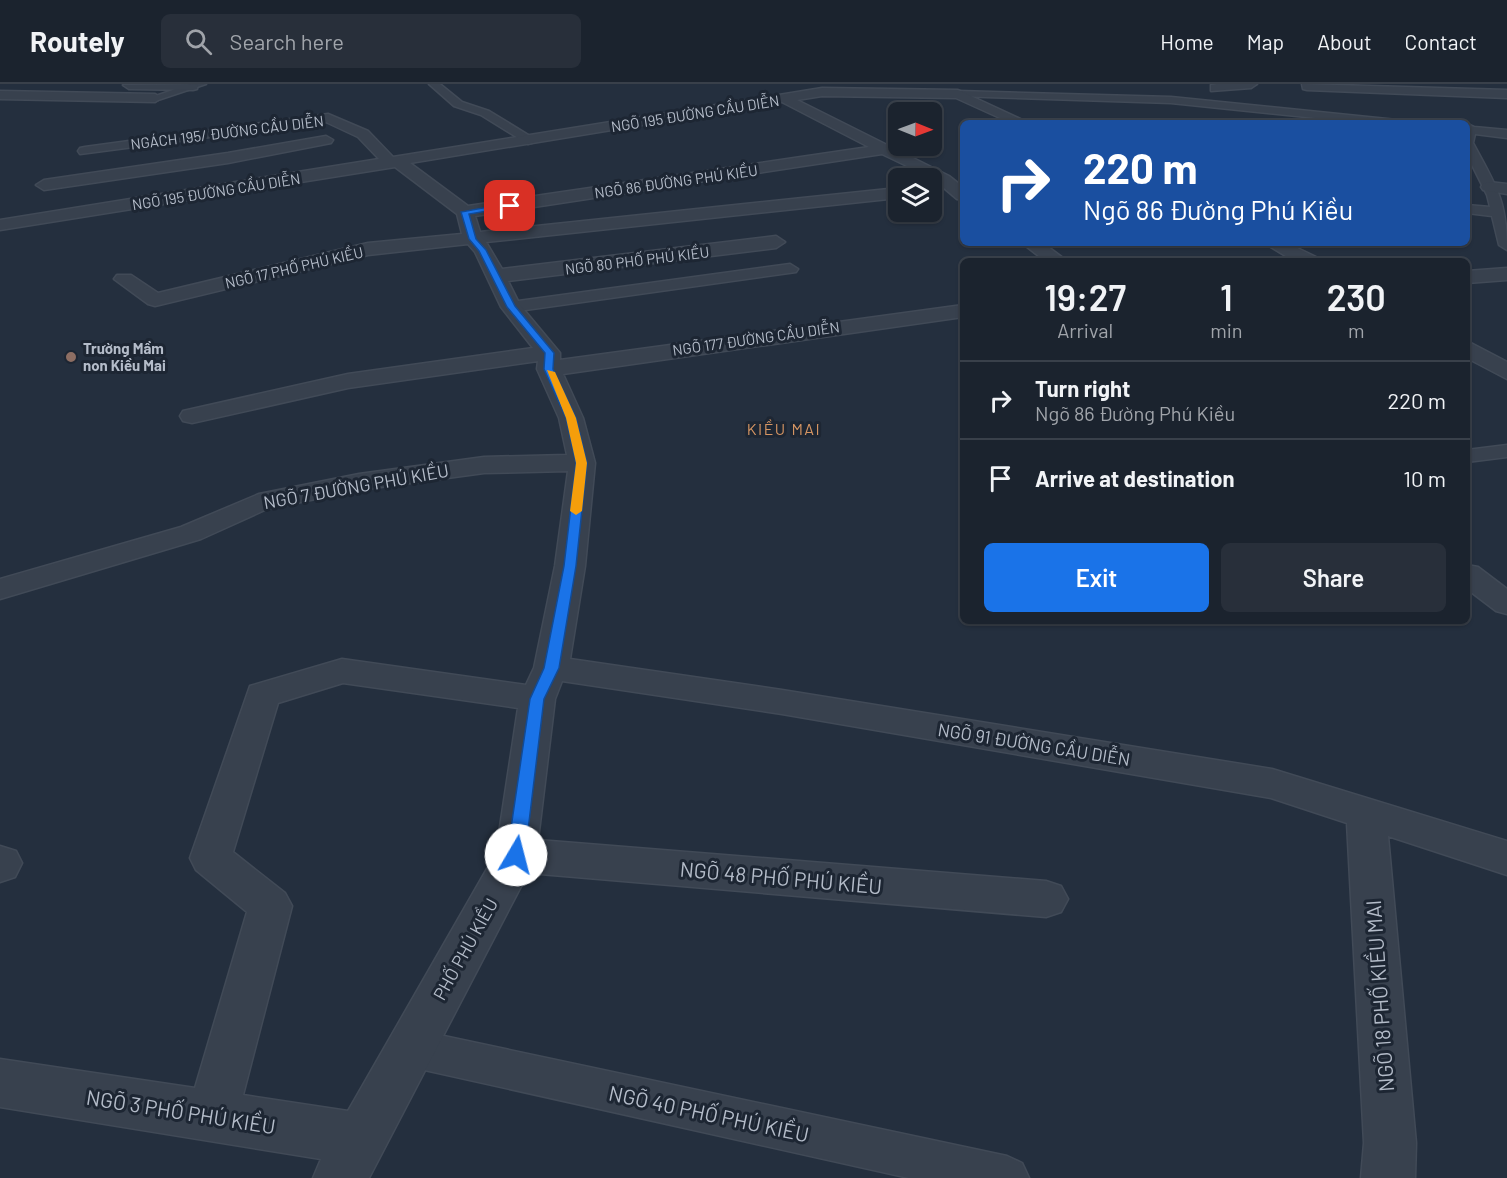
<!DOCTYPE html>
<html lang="en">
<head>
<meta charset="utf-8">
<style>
  :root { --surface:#1b232e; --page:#282f3a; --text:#f1f3f6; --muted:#a0a4aa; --line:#39404a; --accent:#1a73e8 }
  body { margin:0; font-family:Barlow,sans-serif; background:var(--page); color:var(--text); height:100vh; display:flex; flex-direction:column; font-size:22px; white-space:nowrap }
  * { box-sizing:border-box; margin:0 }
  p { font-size:20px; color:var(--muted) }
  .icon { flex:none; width:33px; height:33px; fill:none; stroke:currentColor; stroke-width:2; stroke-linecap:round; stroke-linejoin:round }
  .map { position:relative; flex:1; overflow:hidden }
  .details { position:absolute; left:960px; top:174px; width:510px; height:366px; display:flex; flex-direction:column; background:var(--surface); border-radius:9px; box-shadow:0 2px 4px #0004,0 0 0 2px var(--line) }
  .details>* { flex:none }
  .guide { position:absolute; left:960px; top:36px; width:510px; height:126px; border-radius:9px; box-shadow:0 2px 4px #0004,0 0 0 2px var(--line); background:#1a4fa0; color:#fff; overflow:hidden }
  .needle { width:39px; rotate:91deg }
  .controls { position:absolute; left:888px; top:18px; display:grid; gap:12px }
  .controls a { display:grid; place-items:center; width:54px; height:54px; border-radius:9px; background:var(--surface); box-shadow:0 2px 4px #0004,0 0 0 2px var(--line); font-size:30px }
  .pin { position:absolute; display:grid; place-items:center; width:51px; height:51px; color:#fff; margin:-26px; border-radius:12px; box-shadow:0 3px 9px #0006 }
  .me { position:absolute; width:66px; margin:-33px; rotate:8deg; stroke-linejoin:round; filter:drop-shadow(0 0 4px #0008) }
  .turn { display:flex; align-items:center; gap:21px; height:126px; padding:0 24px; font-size:27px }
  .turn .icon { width:78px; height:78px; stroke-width:2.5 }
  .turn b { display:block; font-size:42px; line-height:51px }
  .eta { display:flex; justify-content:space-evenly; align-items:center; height:102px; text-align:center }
  .eta b { font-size:36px; font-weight:600; line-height:42px }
  .button { display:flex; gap:12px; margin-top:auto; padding:12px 24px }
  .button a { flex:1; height:69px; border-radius:9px; background:var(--accent); color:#fff; font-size:24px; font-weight:600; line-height:69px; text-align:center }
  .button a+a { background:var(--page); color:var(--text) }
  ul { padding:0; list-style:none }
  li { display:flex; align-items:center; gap:18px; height:78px; padding:0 24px; border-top:2px solid var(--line) }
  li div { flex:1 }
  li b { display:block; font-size:22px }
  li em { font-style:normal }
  header { display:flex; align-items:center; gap:36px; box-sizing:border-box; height:84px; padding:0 30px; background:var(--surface); border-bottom:2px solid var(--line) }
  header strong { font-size:28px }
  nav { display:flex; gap:33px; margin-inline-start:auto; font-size:21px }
  .search { width:420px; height:54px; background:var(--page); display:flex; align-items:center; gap:15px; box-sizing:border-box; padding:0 21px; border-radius:9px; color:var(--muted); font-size:22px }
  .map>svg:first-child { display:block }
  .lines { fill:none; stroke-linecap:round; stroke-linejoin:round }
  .service-casing { stroke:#414a57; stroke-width:3 }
  .minor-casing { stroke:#414a57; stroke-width:3 }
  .tertiary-casing { stroke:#414a57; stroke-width:3 }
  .service { fill:#38414e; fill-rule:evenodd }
  .minor { fill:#38414e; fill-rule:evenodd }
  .tertiary { fill:#38414e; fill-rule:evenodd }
  .route { fill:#1a73e8; stroke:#114b97; stroke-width:1.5 }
  .slow { fill:#f59e0b }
  .education-dot { fill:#8d6e63; stroke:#1d2633; stroke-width:2 }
  .labels { text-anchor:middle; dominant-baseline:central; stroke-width:6; stroke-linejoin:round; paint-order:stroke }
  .far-street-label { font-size:15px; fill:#b4bcc9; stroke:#1d2633 }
  .far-poi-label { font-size:15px; font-weight:bold; fill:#b4bcc9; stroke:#1d2633; text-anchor:start }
  .far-neighbourhood-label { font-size:16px; letter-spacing:1.5px; fill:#d59563; stroke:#1d2633 }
  .street-label { font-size:18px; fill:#b4bcc9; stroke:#1d2633 }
  .near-street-label { font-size:21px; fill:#b4bcc9; stroke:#1d2633 }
</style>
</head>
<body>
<header>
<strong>Routely</strong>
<div class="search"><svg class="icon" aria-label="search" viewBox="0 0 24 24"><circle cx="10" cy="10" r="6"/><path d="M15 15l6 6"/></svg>Search here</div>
<nav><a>Home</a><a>Map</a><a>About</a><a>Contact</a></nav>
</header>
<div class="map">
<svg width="1507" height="1094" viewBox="0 0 1507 1094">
  <rect width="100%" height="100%" fill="#242f3e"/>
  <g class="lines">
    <defs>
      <g id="service">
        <path d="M 190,0 L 206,0 L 155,17 L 150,14 Z"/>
        <path d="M 429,0 L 440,0 L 462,18 L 489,27 L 538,57 L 528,60 L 481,31 L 454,22 Z"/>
        <path d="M 958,7 L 1171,13 L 1397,36 L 1403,39 L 1364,39 L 1171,19 L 954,12 L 953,10 Z"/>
        <path d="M 1467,40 L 1474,43 L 1507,46 L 1507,54 L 1475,50 L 1473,59 C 1496,102 1507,116 1507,166 L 1499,161 L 1492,132 L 1467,129 L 1467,121 L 1490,123 L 1487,111 L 1467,71 Z"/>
        <path d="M 790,180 L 798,185 L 796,188 L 511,228 L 502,223 L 511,218 Z"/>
        <path d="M 1507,361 L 1507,373 L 1467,378 L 1467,366 Z"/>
        <path d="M 411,945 L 1007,1072 L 1022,1079 L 1029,1094 L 909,1094 L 411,983 L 397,977 L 391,964 L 397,951 Z"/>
      </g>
      <g id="minor">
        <path d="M 1217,0 L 1257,0 L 1251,4 L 1211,7 L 1211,1 Z"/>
        <path d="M 1302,0 L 1507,6 L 1507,14 L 1307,6 L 1303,5 Z"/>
        <path d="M 822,4 L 958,6 L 1029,39 L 1011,39 L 956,14 L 822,12 L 797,16 L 949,92 L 963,103 L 963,116 L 957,115 L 932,94 L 882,70 L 475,132 L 480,148 L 898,104 L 898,114 L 486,158 L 502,185 L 776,152 L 785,158 L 776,164 L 508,197 L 520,221 L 560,269 L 560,276 L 963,221 L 963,233 L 563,290 L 583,334 L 595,379 L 585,482 L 570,575 L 782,606 L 1272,685 L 1507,757 L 1507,791 L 1388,752 L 1416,1059 L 1415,1094 L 1361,1094 L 1364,1059 L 1347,739 L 1271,714 L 782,630 L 562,597 L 555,615 L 538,756 L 1046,797 L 1061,802 L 1068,815 L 1061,828 L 1046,833 L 528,789 L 369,1094 L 313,1094 L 321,1075 L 0,1023 L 0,975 L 195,1004 L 247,828 L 196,786 L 190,774 L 250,602 L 342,575 L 526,601 L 534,584 L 555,482 L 568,387 L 484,389 L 359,406 L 267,425 L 201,455 L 0,515 L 0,495 L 181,443 L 259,410 L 359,390 L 484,373 L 567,371 L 559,334 L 537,285 L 538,277 L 348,304 L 192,339 L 183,337 L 180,332 L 183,327 L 348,290 L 533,264 L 501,223 L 475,168 L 468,160 L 368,171 L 155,222 L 148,220 L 114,195 L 117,191 L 131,191 L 158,209 L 368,159 L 462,150 L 457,130 L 395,83 L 0,146 L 0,136 L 379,75 L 358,53 L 326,38 L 80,70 L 78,67 L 80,64 L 85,63 L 328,30 L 368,47 L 393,73 ZM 782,18 L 869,63 L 468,122 L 410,79 ZM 343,599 L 518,624 L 496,769 L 348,1027 L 243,1011 L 292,822 L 285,809 L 233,768 L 278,619 Z"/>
        <path d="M 326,52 L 333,56 L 331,59 L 228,79 L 44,106 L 36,101 L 44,96 L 228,69 Z"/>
        <path d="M 1489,98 L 1507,100 L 1507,110 L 1483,106 L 1481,103 L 1483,100 Z"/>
        <path d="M 1022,159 L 1043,159 L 1067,177 L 1045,177 Z"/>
        <path d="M 1264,159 L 1287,159 L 1316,173 L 1319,177 L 1294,177 Z"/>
        <path d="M 1507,184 L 1507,196 L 1467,199 L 1467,187 Z"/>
        <path d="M 1467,257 L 1507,278 L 1507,295 L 1467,274 Z"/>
        <path d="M 1467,481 L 1478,483 L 1507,505 L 1507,530 L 1496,527 L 1467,505 Z"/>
        <path d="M 0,762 L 16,767 L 22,779 L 15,793 L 0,798 Z"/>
      </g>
      <g id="tertiary">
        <path d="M 198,0 L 197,5 L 193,6 L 129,5 L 123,1 Z"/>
        <path d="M 0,7 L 155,10 L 161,14 L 155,18 L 0,15 Z"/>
      </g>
    </defs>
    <!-- service casing -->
    <use href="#service" class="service-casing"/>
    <!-- minor casing -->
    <use href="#minor" class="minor-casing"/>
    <!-- tertiary casing -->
    <use href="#tertiary" class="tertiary-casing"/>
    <!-- service -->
    <use href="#service" class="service"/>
    <!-- minor -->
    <use href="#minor" class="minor"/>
    <!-- tertiary -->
    <use href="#tertiary" class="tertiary"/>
  </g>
  <!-- route -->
  <path class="route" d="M 510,119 L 512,123 L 469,130 L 476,155 L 486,166 L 515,222 L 554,269 L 553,285 L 576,334 L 587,379 L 576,482 L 559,584 L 544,615 L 525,771 L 522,776 L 510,776 L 507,771 L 530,615 L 544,584 L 564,482 L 576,379 L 566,334 L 544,285 L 545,269 L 507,223 L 479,167 L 469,155 L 461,128 Z"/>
  <!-- slow -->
  <path class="slow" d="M 547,286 L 555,288 L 576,334 L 587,379 L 582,427 L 576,431 L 570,427 L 576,379 L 566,334 Z"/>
  <!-- markers -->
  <circle class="education-dot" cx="71" cy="273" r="6"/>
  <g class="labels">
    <!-- far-street labels -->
    <g class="far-street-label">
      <text transform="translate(695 29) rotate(-9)">NGÕ 195 ĐƯỜNG CẦU DIỄN</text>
      <text transform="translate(227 48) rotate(-7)">NGÁCH 195/ ĐƯỜNG CẦU DIỄN</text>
      <text transform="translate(676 97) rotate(-8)">NGÕ 86 ĐƯỜNG PHÚ KIỀU</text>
      <text transform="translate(216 107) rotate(-9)">NGÕ 195 ĐƯỜNG CẦU DIỄN</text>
      <text transform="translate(637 176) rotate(-7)">NGÕ 80 PHỐ PHÚ KIỀU</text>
      <text transform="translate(294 183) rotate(-13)">NGÕ 17 PHỐ PHÚ KIỀU</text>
      <text transform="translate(756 254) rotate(-8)">NGÕ 177 ĐƯỜNG CẦU DIỄN</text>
    </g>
    <!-- far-poi labels -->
    <g class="far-poi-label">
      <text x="83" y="264">Trường Mầm<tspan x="83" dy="17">non Kiều Mai</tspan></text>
    </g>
    <!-- far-neighbourhood labels -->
    <g class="far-neighbourhood-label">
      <text x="784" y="344">KIỀU MAI</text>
    </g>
    <!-- street labels -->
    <g class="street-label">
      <text transform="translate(356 402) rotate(-10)">NGÕ 7 ĐƯỜNG PHÚ KIỀU</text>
      <text transform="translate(1034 660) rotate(9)">NGÕ 91 ĐƯỜNG CẦU DIỄN</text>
      <text transform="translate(465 865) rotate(-61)">PHỐ PHÚ KIỀU</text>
    </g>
    <!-- near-street labels -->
    <g class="near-street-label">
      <text transform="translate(781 793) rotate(5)">NGÕ 48 PHỐ PHÚ KIỀU</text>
      <text transform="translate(1379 912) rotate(-94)">NGÕ 18 PHỐ KIỀU MAI</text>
      <text transform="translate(181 1027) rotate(9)">NGÕ 3 PHỐ PHÚ KIỀU</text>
      <text transform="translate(709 1029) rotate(12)">NGÕ 40 PHỐ PHÚ KIỀU</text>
    </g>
  </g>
</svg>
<div class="controls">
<a><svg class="needle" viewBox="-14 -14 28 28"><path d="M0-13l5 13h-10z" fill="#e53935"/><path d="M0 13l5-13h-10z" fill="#a0a4aa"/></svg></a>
<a><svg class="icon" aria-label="layers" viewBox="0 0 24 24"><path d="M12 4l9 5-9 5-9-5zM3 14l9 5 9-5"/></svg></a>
</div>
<div class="pin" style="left:510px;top:122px;background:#d93025"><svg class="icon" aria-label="arrive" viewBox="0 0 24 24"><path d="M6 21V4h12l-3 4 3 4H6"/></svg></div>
<svg class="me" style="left:516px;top:771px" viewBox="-20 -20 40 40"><circle r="19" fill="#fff"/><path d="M0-13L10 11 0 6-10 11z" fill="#1a73e8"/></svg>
<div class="guide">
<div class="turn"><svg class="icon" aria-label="right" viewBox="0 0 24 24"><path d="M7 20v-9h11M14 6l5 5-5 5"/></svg><div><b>220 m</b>Ngõ 86 Đường Phú Kiều</div></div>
</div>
<section class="details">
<div class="eta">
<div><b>19:27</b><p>Arrival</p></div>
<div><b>1</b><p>min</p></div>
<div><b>230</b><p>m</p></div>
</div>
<ul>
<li><svg class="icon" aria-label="right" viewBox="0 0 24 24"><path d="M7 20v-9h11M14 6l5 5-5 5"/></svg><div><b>Turn right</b><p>Ngõ 86 Đường Phú Kiều</p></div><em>220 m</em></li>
<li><svg class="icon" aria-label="arrive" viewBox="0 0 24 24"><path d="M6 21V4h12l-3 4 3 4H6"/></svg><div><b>Arrive at destination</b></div><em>10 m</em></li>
</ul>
<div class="button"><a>Exit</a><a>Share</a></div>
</section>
</div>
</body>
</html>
